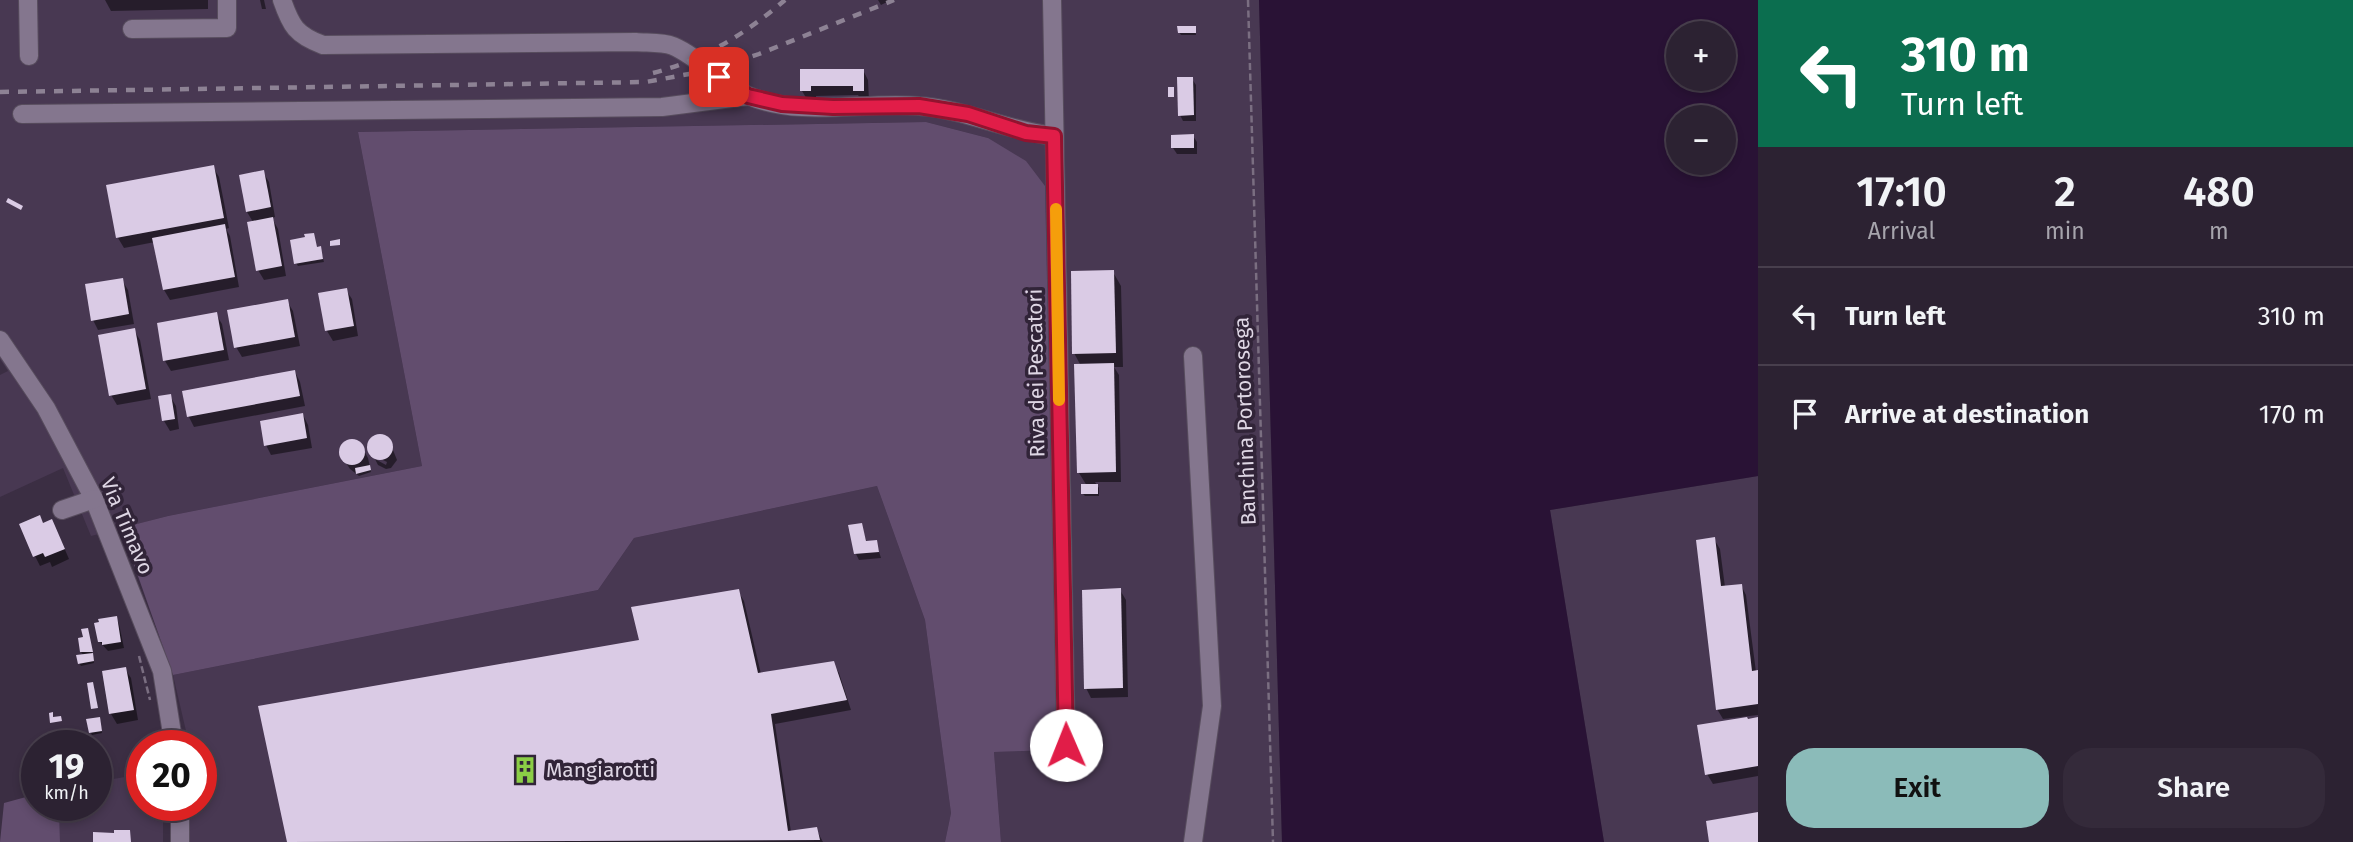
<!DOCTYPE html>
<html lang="en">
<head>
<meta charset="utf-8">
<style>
  :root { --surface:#2c2232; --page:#342a3a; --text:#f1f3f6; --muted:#a6a4ac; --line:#483f4d; --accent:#8bbbb9 }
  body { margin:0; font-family:"Fira Sans",sans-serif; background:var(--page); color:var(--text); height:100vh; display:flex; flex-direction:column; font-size:26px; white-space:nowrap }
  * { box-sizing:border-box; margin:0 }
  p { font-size:23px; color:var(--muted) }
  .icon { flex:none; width:38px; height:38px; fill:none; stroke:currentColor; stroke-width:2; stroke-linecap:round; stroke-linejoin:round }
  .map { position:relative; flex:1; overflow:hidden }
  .side { display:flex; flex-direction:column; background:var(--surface); width:595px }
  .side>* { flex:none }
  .hud { background:#0b6e4f; color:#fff; overflow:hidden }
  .tools { position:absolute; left:1666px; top:21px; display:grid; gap:14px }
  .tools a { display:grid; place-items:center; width:70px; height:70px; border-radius:50%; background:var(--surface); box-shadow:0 4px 10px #0003,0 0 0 2px var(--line); font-size:35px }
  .speed { position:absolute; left:21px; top:730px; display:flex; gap:14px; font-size:35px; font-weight:700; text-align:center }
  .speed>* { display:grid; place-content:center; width:91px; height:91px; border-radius:50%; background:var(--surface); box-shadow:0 4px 10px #0003,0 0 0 2px var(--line); line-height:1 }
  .speed small { font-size:18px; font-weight:400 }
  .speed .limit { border:10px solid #d22; background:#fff; color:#111 }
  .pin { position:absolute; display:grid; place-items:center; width:60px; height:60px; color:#fff; margin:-30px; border-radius:14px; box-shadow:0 4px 10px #0006 }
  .me { position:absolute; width:77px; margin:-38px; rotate:359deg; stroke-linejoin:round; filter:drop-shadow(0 0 5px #0008) }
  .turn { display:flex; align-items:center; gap:24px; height:147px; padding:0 28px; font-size:32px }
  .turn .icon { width:91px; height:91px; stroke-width:2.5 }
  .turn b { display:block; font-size:49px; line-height:60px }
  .eta { display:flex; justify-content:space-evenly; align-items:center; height:119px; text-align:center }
  .eta b { font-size:42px; font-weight:600; line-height:49px }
  .button { display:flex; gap:14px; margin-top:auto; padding:14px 28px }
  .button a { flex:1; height:80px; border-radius:28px; background:var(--accent); color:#111; font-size:28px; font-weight:600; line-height:80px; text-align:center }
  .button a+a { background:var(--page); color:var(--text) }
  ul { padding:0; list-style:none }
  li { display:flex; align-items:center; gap:21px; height:98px; padding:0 28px; border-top:2px solid var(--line) }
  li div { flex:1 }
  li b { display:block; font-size:26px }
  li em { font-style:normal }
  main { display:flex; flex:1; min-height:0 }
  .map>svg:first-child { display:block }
  .built { fill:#483852 }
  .green { fill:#624d6e }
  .water { fill:#291235; fill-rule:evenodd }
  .shadow { fill:#0007 }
  .building { fill:#dacbe5 }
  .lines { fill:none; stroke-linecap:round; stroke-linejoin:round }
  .minor-casing { stroke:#574c5d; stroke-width:20 }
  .path { stroke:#7a6e81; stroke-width:2.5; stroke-dasharray:7 3.5; stroke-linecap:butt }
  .minor { stroke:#84768e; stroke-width:18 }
  .rail { stroke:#8d8294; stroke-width:4.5; stroke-dasharray:9 9; stroke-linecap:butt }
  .route-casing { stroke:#92132f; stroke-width:18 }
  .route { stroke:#e11d48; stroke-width:12 }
  .slow { stroke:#f59e0b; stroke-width:12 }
  .labels { text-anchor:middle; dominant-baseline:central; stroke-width:7; stroke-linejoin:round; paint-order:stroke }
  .street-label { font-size:21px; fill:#ded6e4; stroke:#312438 }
  .poi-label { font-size:21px; fill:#ded6e4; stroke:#312438; text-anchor:start }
</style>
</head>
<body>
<main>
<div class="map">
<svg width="1758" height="842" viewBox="0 0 1758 842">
  <rect width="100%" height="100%" fill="#3b2e43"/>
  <!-- built -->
  <g class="built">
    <path d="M 0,0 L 1259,0 L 1282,842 L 1001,842 L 994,752 L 1056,750 L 988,138 L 926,122 L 358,132 L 422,466 L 168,516 L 91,536 L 63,468 L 0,497 L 0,375 L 8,371 L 0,359 Z"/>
    <path d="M 1758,476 L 1758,842 L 1604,842 L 1550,510 Z"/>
    <path d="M 877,486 L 925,620 L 951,813 L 945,842 L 188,842 L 187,805 L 201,805 L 201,746 L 186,745 L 186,731 L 173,675 L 598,590 L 634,538 Z"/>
    <path d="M 142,774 L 142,805 L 163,805 L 163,842 L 60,842 L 59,805 L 96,805 L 96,782 Z"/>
  </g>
  <!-- green -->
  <g class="green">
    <path d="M 926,122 L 988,138 L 1026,161 L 1045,186 L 1057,750 L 994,752 L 1001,842 L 945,842 L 951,813 L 925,620 L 877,486 L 634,538 L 598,590 L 173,675 L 121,528 L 168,516 L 422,466 L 358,132 Z"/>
    <path d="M 37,794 L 37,805 L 59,805 L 60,842 L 0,842 L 4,803 Z"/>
  </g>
  <!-- water -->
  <path class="water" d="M 1259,0 L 1758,0 L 1758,476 L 1550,510 L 1604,842 L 1282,842 ZM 1678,33 L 1724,33 L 1724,79 L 1678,79 ZM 1678,117 L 1724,117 L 1724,163 L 1678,163 Z"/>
  <!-- shadow -->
  <g class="shadow">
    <path d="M 208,0 L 208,9 L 111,11 L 105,0 Z"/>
    <path d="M 260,0 L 264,0 L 266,9 L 262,9 Z"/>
    <path d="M 878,0 L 891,0 L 881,5 Z"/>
    <path d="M 1195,28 L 1196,35 L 1181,35 L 1179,32 Z"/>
    <path d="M 863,70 L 868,80 L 869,100 L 861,100 L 858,95 L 816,96 L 816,100 L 808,101 L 802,91 L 802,71 Z"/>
    <path d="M 1192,79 L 1196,85 L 1196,121 L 1183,121 L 1180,115 Z"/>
    <path d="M 1193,136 L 1197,142 L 1197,154 L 1177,154 L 1173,148 Z"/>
    <path d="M 213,167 L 219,177 L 229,228 L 226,229 L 230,236 L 239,287 L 170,300 L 164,290 L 155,242 L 124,248 L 118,238 Z"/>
    <path d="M 263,172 L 269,182 L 275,217 L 272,218 L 278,229 L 286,276 L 264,280 L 258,270 L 253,222 L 247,212 Z"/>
    <path d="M 320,248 L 324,262 L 298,266 L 296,263 Z"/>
    <path d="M 1113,272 L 1121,286 L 1123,367 L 1114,367 L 1119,375 L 1121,482 L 1095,482 L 1099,488 L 1099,496 L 1085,496 L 1083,494 L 1087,486 L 1079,473 L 1081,366 L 1074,353 Z"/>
    <path d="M 122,280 L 128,290 L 134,324 L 98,330 L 93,320 Z"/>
    <path d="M 346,290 L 352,299 L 358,336 L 333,341 L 327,331 Z"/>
    <path d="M 287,301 L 293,311 L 300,346 L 242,357 L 236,347 Z"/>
    <path d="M 216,314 L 222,324 L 229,360 L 171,371 L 165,361 Z"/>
    <path d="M 134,330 L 140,340 L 151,399 L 117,405 L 111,395 Z"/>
    <path d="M 295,372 L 300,382 L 305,406 L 194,427 L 189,417 L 184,393 Z"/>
    <path d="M 170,396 L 176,406 L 179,429 L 170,431 L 164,421 Z"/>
    <path d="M 303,415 L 308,425 L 312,448 L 271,455 L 266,445 Z"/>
    <path d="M 383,436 L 389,440 L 397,460 L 391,468 L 386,469 L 378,465 L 375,459 L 386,465 L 387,462 L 373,455 L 370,445 L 373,438 Z"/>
    <path d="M 353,442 L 362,447 L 368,458 L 371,472 L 359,476 L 350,469 L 343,458 L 342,449 L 346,444 Z"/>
    <path d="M 43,525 L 57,531 L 69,559 L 52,567 L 50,562 L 40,566 L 35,556 Z"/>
    <path d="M 861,525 L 867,543 L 876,542 L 881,558 L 859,560 L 856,554 Z"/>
    <path d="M 1714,539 L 1720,549 L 1725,587 L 1741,585 L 1746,595 L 1756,672 L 1758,672 L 1758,715 L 1723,719 L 1717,709 Z"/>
    <path d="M 1120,590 L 1126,600 L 1128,697 L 1091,698 L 1086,688 Z"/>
    <path d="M 738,591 L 744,601 L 761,674 L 833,663 L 839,673 L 851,710 L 775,724 L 791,832 L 816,829 L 823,842 L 288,842 L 260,708 L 641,641 Z"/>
    <path d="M 116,618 L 119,624 L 124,648 L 108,651 L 99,641 Z"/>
    <path d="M 88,630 L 94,663 L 81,666 L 79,663 L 84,656 L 81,652 Z"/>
    <path d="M 125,669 L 131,678 L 138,720 L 117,724 L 111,714 L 104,673 Z"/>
    <path d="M 1758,719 L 1758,776 L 1713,784 L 1707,774 L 1699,726 Z"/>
    <path d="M 100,721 L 102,733 L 92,735 L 91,733 Z"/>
    <path d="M 201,796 L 204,810 L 198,811 L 196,805 L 201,805 Z"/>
  </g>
  <!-- building -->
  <g class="building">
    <path d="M 1177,26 L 1196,26 L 1196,33 L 1178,33 Z"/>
    <path d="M 800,69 L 864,69 L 864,91 L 853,91 L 853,86 L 811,86 L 811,91 L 800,91 Z"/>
    <path d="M 1177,77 L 1193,77 L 1194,115 L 1178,116 Z"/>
    <rect x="1168" y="87" width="6" height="10"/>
    <path d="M 1194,134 L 1194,148 L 1171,148 L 1171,135 Z"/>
    <path d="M 214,165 L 224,218 L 116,238 L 106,185 Z"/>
    <path d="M 264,170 L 271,207 L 246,212 L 239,175 Z"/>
    <path d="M 8,198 L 23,206 L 21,210 L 6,202 Z"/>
    <path d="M 273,217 L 282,266 L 256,271 L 247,222 Z"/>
    <path d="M 225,224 L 235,277 L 163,290 L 152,238 Z"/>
    <path d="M 314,233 L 317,247 L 321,246 L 323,259 L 294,264 L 290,240 L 305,237 L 304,234 Z"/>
    <path d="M 340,239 L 340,245 L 330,246 L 330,241 Z"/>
    <path d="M 1114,270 L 1116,353 L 1072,354 L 1071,271 Z"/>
    <path d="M 123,278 L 129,314 L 91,321 L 85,284 Z"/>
    <path d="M 347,288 L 354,326 L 325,331 L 318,293 Z"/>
    <path d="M 288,299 L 295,337 L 234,348 L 227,310 Z"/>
    <path d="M 217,312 L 224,350 L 163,361 L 157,323 Z"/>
    <path d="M 135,328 L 146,389 L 109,396 L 98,335 Z"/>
    <path d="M 1114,363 L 1116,472 L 1077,473 L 1074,364 Z"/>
    <path d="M 295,370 L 300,396 L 187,417 L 182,391 Z"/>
    <path d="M 171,394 L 175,419 L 162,421 L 158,396 Z"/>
    <path d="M 303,413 L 307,438 L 264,446 L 260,421 Z"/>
    <circle cx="380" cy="447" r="13"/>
    <circle cx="352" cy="452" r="13"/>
    <path d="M 370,465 L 371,470 L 356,474 L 355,468 Z"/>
    <rect x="1081" y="484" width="17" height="10"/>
    <path d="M 40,515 L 43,523 L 52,519 L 65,549 L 45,557 L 43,553 L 33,557 L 19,524 Z"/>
    <path d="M 862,523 L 866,541 L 877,540 L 879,552 L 854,554 L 848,525 Z"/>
    <path d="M 1715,537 L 1721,586 L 1742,584 L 1752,671 L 1758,670 L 1758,704 L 1716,710 L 1696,540 Z"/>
    <path d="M 1121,588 L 1123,688 L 1084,689 L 1082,590 Z"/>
    <path d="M 739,589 L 758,673 L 834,661 L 847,700 L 771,714 L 788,831 L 817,827 L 820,840 L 287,842 L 258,706 L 639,640 L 631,607 Z"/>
    <path d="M 117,616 L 121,642 L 102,645 L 102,642 L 98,642 L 94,623 L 99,622 L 98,619 Z"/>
    <path d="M 88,628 L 93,652 L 80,652 L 78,638 L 83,637 L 81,629 Z"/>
    <path d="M 93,653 L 94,661 L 78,664 L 76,655 Z"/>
    <path d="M 126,667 L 134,710 L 109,714 L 102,671 Z"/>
    <path d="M 93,682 L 98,708 L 91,709 L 87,683 Z"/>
    <path d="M 53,712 L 53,717 L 61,716 L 62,721 L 50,723 L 49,713 Z"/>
    <path d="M 100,717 L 102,731 L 89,733 L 86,719 Z"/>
    <path d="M 1747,717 L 1748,719 L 1758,717 L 1758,766 L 1705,775 L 1697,725 Z"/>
    <path d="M 1758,812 L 1758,842 L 1709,842 L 1706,821 Z"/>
    <path d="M 114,830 L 130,830 L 131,842 L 93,842 L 93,832 L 114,833 Z"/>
  </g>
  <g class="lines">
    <defs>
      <g id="minor">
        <path d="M 28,0 L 29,56"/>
        <path d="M 282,0 C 291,26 296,35 323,45 L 636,42 C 647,43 663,42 673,46 C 701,58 721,85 749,96 C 803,118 863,101 919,106 C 965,109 1008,131 1054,136"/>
        <path d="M 1052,0 L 1066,745"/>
        <path d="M 132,29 L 227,28 L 227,0"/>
        <path d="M 22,114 L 662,107 L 748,96"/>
        <path d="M 0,340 L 46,408 L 94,499 L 162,671 L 174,746"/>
        <path d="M 62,510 L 94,499"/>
        <path d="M 180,842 L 180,805"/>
        <path d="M 1193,842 L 1212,706 L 1193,356"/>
      </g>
    </defs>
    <!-- minor casing -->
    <use href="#minor" class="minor-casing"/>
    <!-- path -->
    <g class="path">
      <path d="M 1248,0 L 1273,842"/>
      <path d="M 139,656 L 150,700"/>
    </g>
    <!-- minor -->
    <use href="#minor" class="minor"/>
    <!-- rail -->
    <g class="rail">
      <path d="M 653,73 C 704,60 745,34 785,0"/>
      <path d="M 0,92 L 646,82 L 716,69 L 759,54 L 894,0"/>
    </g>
  </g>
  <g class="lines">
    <defs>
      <path id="route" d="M 719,77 L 748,96 L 782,104 L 833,107 L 919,106 L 968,114 L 1026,133 L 1054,136 L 1066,745"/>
    </defs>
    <!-- route casing -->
    <use href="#route" class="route-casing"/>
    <!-- route -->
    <use href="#route" class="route"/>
    <!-- slow -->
    <path class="slow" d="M 1056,209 L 1059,400"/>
  </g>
  <!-- icons -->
  <defs>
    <symbol id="building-bare" viewBox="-9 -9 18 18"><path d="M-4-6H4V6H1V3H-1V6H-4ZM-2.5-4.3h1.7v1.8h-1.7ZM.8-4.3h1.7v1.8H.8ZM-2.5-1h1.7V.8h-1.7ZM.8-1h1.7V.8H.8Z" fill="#8bce46" stroke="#312438" stroke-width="2.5" paint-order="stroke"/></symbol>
  </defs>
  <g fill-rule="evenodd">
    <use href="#building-bare" x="506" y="751" width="38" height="38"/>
  </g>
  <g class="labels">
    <!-- street labels -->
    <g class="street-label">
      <text transform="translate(1036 373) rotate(-91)">Riva dei Pescatori</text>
      <text transform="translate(1245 421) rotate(-92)">Banchina Portorosega</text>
      <text transform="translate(127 526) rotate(67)">Via Timavo</text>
    </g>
    <!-- poi labels -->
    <g class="poi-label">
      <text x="546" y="770">Mangiarotti</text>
    </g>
  </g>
</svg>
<div class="tools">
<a>+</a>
<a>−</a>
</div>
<div class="speed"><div>19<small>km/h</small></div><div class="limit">20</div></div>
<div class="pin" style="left:719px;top:77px;background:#d93025"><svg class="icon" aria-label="arrive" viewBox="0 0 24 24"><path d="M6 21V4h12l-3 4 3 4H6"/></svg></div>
<svg class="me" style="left:1066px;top:745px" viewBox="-20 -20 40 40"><circle r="19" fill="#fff"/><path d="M0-13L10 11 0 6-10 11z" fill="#e11d48"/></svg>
</div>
<section class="side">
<div class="hud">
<div class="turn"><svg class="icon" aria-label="left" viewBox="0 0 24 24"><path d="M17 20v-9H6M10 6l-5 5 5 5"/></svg><div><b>310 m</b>Turn left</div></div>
</div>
<div class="eta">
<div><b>17:10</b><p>Arrival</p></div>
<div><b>2</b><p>min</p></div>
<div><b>480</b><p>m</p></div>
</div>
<ul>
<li><svg class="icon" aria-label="left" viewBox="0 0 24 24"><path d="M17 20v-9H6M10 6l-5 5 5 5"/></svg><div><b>Turn left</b></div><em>310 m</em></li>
<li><svg class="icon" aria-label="arrive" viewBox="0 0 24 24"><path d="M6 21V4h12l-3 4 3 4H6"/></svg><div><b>Arrive at destination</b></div><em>170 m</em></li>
</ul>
<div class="button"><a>Exit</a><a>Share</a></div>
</section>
</main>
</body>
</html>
